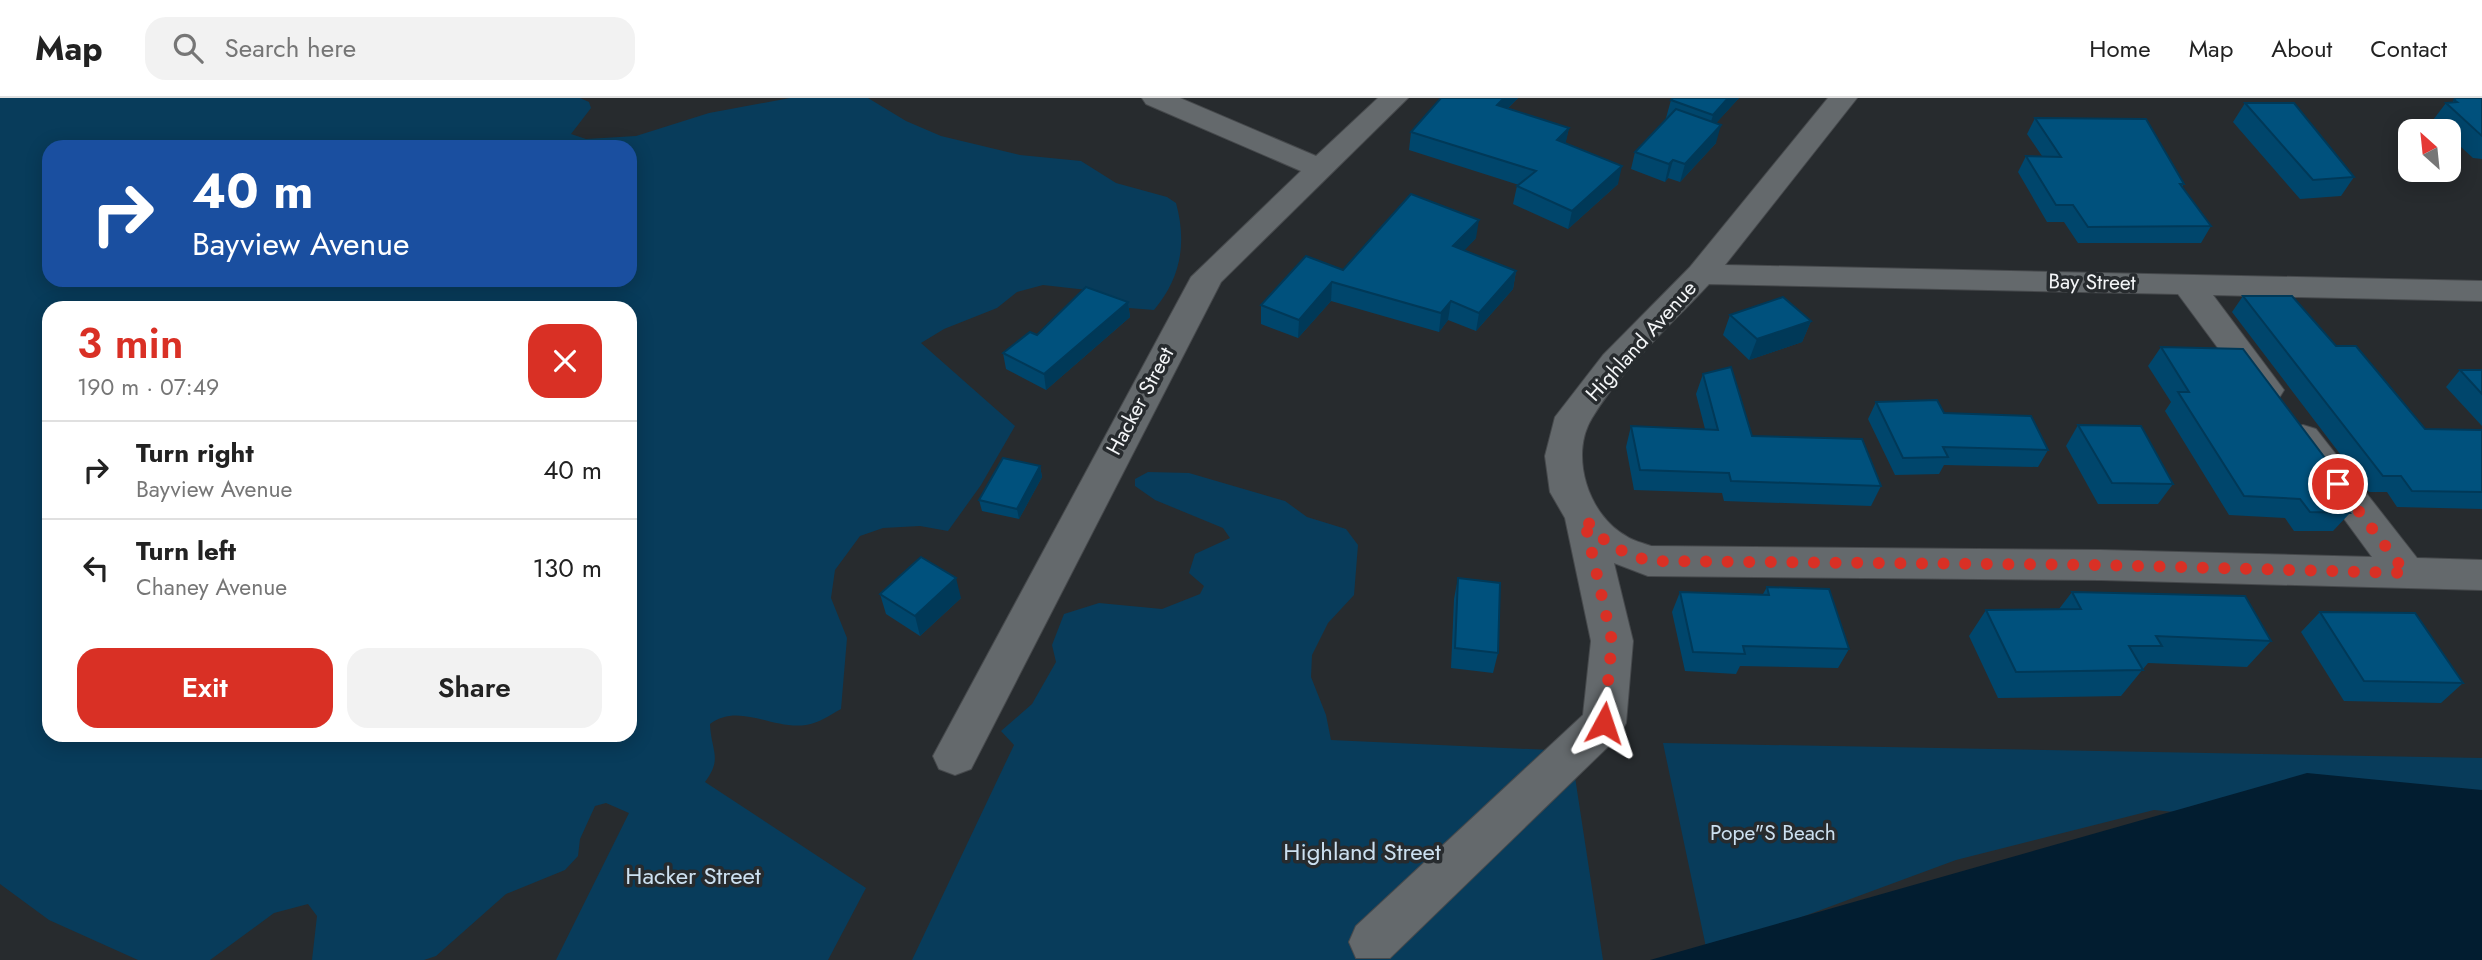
<!DOCTYPE html>
<html lang="en">
<head>
<meta charset="utf-8">
<style>
  :root { --surface:#fff; --page:#f2f2f2; --text:#222; --muted:#767676; --line:#e0e0e0; --accent:#d93025 }
  body { margin:0; font-family:Jost,sans-serif; background:var(--page); color:var(--text); height:100vh; display:flex; flex-direction:column; font-size:26px; white-space:nowrap }
  * { box-sizing:border-box; margin:0 }
  p { font-size:23px; color:var(--muted) }
  .icon { flex:none; width:38px; height:38px; fill:none; stroke:currentColor; stroke-width:2; stroke-linecap:round; stroke-linejoin:round }
  .map { position:relative; flex:1; overflow:hidden }
  .panel { position:absolute; left:42px; top:203px; width:595px; height:441px; display:flex; flex-direction:column; background:var(--surface); border-radius:21px; box-shadow:0 4px 18px #0003 }
  .panel>* { flex:none }
  .hud { position:absolute; left:42px; top:42px; width:595px; height:147px; border-radius:21px; box-shadow:0 4px 18px #0003; background:#1a4fa0; color:#fff; overflow:hidden }
  .needle { width:46px; rotate:333deg }
  .tools { position:absolute; left:2398px; top:21px; display:grid; gap:14px }
  .tools a { display:grid; place-items:center; width:63px; height:63px; border-radius:14px; background:var(--surface); box-shadow:0 4px 18px #0003; font-size:35px }
  .pin { position:absolute; display:grid; place-items:center; width:60px; height:60px; color:#fff; margin:-30px; border:4px solid #fff; border-radius:50%; box-shadow:0 2px 7px #0007 }
  .me { position:absolute; width:77px; margin:-38px; rotate:5deg; stroke-linejoin:round; filter:drop-shadow(0 0 5px #0008) }
  .turn { display:flex; align-items:center; gap:24px; height:147px; padding:0 35px; font-size:32px }
  .turn .icon { width:91px; height:91px; stroke-width:2.5 }
  .turn b { display:block; font-size:49px; line-height:60px }
  .round { display:grid; place-items:center; flex:none; width:74px; height:74px; border-radius:21px; background:var(--page) }
  .overview { display:flex; align-items:center; justify-content:space-between; height:119px; padding:0 35px }
  h1 { font-size:42px; font-weight:600; line-height:52px; color:var(--accent) }
  .action { display:flex; gap:14px; margin-top:auto; padding:14px 35px }
  .action a { flex:1; height:80px; border-radius:21px; background:var(--accent); color:#fff; font-size:28px; font-weight:600; line-height:80px; text-align:center }
  .action a+a { background:var(--page); color:var(--text) }
  ul { padding:0; list-style:none }
  li { display:flex; align-items:center; gap:21px; height:98px; padding:0 35px; border-top:2px solid var(--line) }
  li div { flex:1 }
  li b { display:block; font-size:26px }
  li em { font-style:normal }
  header { display:flex; align-items:center; gap:42px; box-sizing:border-box; height:98px; padding:0 35px; background:var(--surface); border-bottom:2px solid var(--line) }
  header strong { font-size:33px }
  nav { display:flex; gap:38px; margin-inline-start:auto; font-size:24px }
  .search { width:490px; height:63px; background:var(--page); display:flex; align-items:center; gap:18px; box-sizing:border-box; padding:0 24px; border-radius:21px; color:var(--muted); font-size:26px }
  .map>svg:first-child { display:block }
  .green { fill:#083c5b; fill-rule:evenodd }
  .water { fill:#021d30 }
  .lines { fill:none; stroke-linecap:round; stroke-linejoin:round }
  .minor-casing { stroke:#46494c; stroke-width:2 }
  .minor { fill:#64696c; fill-rule:evenodd }
  .wall { fill:#00466c }
  .shaded-wall { fill:#003958 }
  .building { fill:#00517d; stroke:#003958; stroke-width:2 }
  .route { stroke:#d93025; stroke-width:12; stroke-dasharray:0 21.6 }
  .labels { text-anchor:middle; dominant-baseline:central; stroke-width:7; stroke-linejoin:round; paint-order:stroke }
  .street-label { font-size:21px; fill:#f3f5f7; stroke:#272b2e }
  .park-label { font-size:21px; fill:#cce0f0; stroke:#272b2e }
  .near-park-label { font-size:24px; fill:#cce0f0; stroke:#272b2e }
</style>
</head>
<body>
<header>
<strong>Map</strong>
<div class="search"><svg class="icon" aria-label="search" viewBox="0 0 24 24"><circle cx="10" cy="10" r="6"/><path d="M15 15l6 6"/></svg>Search here</div>
<nav><a>Home</a><a>Map</a><a>About</a><a>Contact</a></nav>
</header>
<div class="map">
<svg width="2482" height="862" viewBox="0 0 2482 862">
  <rect width="100%" height="100%" fill="#272b2e"/>
  <!-- green -->
  <g class="green">
    <path d="M 0,0 L 580,0 L 589,4 L 591,10 L 571,36 L 586,41 L 636,38 L 709,15 L 790,0 L 868,0 L 906,23 L 941,38 L 1020,57 L 1081,63 L 1116,85 L 1167,99 L 1176,105 C 1187,145 1181,180 1154,212 L 1129,210 L 1096,193 L 1043,187 L 1017,194 L 997,210 L 944,231 L 921,245 L 1015,328 L 981,387 L 948,433 L 920,428 L 883,430 L 860,438 L 835,472 L 831,500 L 847,540 L 841,611 C 830,617 819,625 806,627 C 772,632 739,604 710,626 C 711,653 723,660 705,684 L 866,790 L 828,862 L 556,862 L 629,715 L 606,705 L 595,708 L 580,741 L 578,758 L 565,772 L 506,796 L 436,858 L 424,862 L 312,862 L 317,818 L 308,806 L 274,815 L 210,862 L 138,862 L 49,822 L 0,786 ZM 49,49 L 630,49 L 630,182 L 49,182 ZM 49,210 L 630,210 L 630,637 L 49,637 Z"/>
    <path d="M 1148,374 L 1189,375 L 1285,403 L 1307,419 L 1346,431 L 1358,447 L 1354,497 L 1328,525 L 1312,557 L 1311,579 L 1326,617 L 1331,642 L 1571,653 L 1603,862 L 912,862 L 1014,647 L 1001,633 L 1032,606 L 1056,564 L 1052,547 L 1064,516 L 1099,505 L 1162,511 L 1200,496 L 1204,488 L 1189,475 L 1195,456 L 1230,440 L 1223,430 L 1155,402 L 1135,388 L 1135,381 Z"/>
    <path d="M 1663,645 L 2482,660 L 2482,777 L 2185,715 L 2154,712 L 1956,762 L 1707,854 Z"/>
  </g>
  <!-- water -->
  <path class="water" d="M 2307,675 L 2482,692 L 2482,862 L 1650,862 Z"/>
  <g class="lines">
    <defs>
      <g id="minor">
        <path d="M 1142,0 L 1180,0 L 1316,58 L 1378,0 L 1408,0 L 1221,184 L 971,671 L 955,677 L 939,671 L 933,658 L 1191,179 L 1301,73 L 1146,6 Z"/>
        <path d="M 1828,0 L 1857,0 L 1725,167 L 2482,183 L 2482,203 L 2213,197 L 2284,292 L 2279,300 L 2267,304 L 2255,300 L 2178,196 L 1709,186 C 1670,228 1622,270 1592,320 C 1569,357 1588,417 1626,438 C 1633,443 1643,445 1651,448 L 2101,452 L 2372,459 L 2285,340 L 2290,331 L 2303,327 L 2316,331 L 2417,460 L 2482,462 L 2482,492 L 2101,482 L 1648,478 L 1614,465 L 1633,543 L 1626,625 L 1619,638 L 1390,860 L 1356,860 L 1349,844 L 1356,828 L 1583,617 L 1591,543 L 1565,420 L 1550,394 L 1545,358 L 1555,319 L 1603,257 L 1690,169 Z"/>
      </g>
    </defs>
    <!-- minor casing -->
    <use href="#minor" class="minor-casing"/>
    <!-- minor -->
    <use href="#minor" class="minor"/>
  </g>
  <!-- wall -->
  <g class="wall">
    <path d="M 1441,0 L 1518,0 L 1508,10 L 1569,30 L 1565,46 L 1618,86 L 1568,131 L 1513,106 L 1517,88 L 1519,87 L 1409,52 L 1411,34 Z"/>
    <path d="M 1673,0 L 1739,0 L 1716,25 L 1716,45 L 1680,84 L 1668,80 L 1665,84 L 1631,71 L 1635,54 L 1668,20 L 1666,20 L 1671,2 Z"/>
    <path d="M 2456,0 L 2482,0 L 2482,61 L 2473,60 L 2448,37 L 2448,33 L 2444,33 L 2433,22 L 2446,5 L 2452,5 Z"/>
    <path d="M 2245,5 L 2354,79 L 2341,98 L 2300,101 L 2233,24 Z"/>
    <path d="M 2035,20 L 2184,86 L 2182,89 L 2211,128 L 2201,145 L 2078,145 L 2064,124 L 2047,124 L 2018,74 L 2026,58 L 2042,58 L 2027,36 Z"/>
    <path d="M 1476,140 L 1464,152 L 1516,173 L 1513,191 L 1476,233 L 1448,222 L 1439,234 L 1331,203 L 1298,240 L 1261,226 L 1261,207 L 1343,172 Z"/>
    <path d="M 2243,198 L 2336,248 L 2425,331 L 2482,332 L 2482,411 L 2397,409 L 2387,394 L 2369,394 L 2232,214 Z"/>
    <path d="M 1128,204 L 1130,219 L 1046,292 L 1006,271 L 1003,255 L 1037,237 Z"/>
    <path d="M 1730,217 L 1811,223 L 1802,244 L 1749,262 L 1723,237 Z"/>
    <path d="M 2161,249 L 2337,376 L 2329,386 L 2350,415 L 2333,433 L 2294,433 L 2285,420 L 2229,417 L 2165,313 L 2171,304 L 2148,268 Z"/>
    <path d="M 2460,272 L 2482,272 L 2482,328 L 2446,289 Z"/>
    <path d="M 1703,276 L 1752,338 L 1881,388 L 1871,408 L 1724,403 L 1722,395 L 1634,392 L 1626,349 L 1631,328 L 1705,331 L 1696,296 Z"/>
    <path d="M 1876,304 L 1944,315 L 2048,352 L 2038,369 L 1944,367 L 1939,376 L 1895,377 L 1868,321 Z"/>
    <path d="M 2078,327 L 2173,386 L 2158,406 L 2098,406 L 2066,348 Z"/>
    <path d="M 1040,368 L 1042,379 L 1019,421 L 982,413 L 979,402 Z"/>
    <path d="M 1458,480 L 1498,555 L 1493,575 L 1451,570 L 1454,501 Z"/>
    <path d="M 1767,489 L 1849,551 L 1838,570 L 1740,568 L 1736,576 L 1685,573 L 1672,514 L 1680,494 L 1763,496 Z"/>
    <path d="M 2072,494 L 2271,543 L 2247,569 L 2148,565 L 2121,598 L 1998,600 L 1969,538 L 1986,512 L 2059,511 Z"/>
    <path d="M 880,496 L 961,500 L 920,538 L 886,516 Z"/>
    <path d="M 2320,514 L 2463,585 L 2441,605 L 2344,603 L 2301,534 Z"/>
  </g>
  <!-- shaded-wall -->
  <g class="shaded-wall">
    <path d="M 1504,0 L 1518,0 L 1494,24 L 1497,7 Z"/>
    <path d="M 1728,0 L 1739,0 L 1708,34 L 1713,17 Z"/>
    <path d="M 1721,27 L 1716,45 L 1680,84 L 1685,66 Z"/>
    <path d="M 1569,30 L 1565,48 L 1557,42 Z"/>
    <path d="M 1673,62 L 1668,80 L 1665,84 L 1669,66 Z"/>
    <path d="M 1622,68 L 1618,86 L 1568,131 L 1572,113 Z"/>
    <path d="M 1479,122 L 1476,140 L 1451,167 L 1453,148 Z"/>
    <path d="M 1516,173 L 1513,191 L 1476,233 L 1479,215 Z"/>
    <path d="M 1332,184 L 1331,203 L 1298,240 L 1299,222 Z"/>
    <path d="M 1451,203 L 1448,222 L 1439,234 L 1441,215 Z"/>
    <path d="M 1128,204 L 1130,219 L 1046,292 L 1044,276 Z"/>
    <path d="M 1811,223 L 1802,244 L 1749,262 L 1757,241 Z"/>
    <path d="M 1040,368 L 1042,379 L 1019,421 L 1017,411 Z"/>
    <path d="M 956,480 L 961,500 L 920,538 L 915,518 Z"/>
  </g>
  <!-- building -->
  <g class="building">
    <path d="M 1441,0 L 1504,0 L 1497,7 L 1569,30 L 1557,42 L 1622,68 L 1572,113 L 1517,88 L 1536,73 L 1411,34 Z"/>
    <path d="M 1673,0 L 1728,0 L 1713,17 L 1671,2 Z"/>
    <path d="M 2456,0 L 2482,0 L 2482,38 L 2446,5 L 2457,4 L 2454,2 Z"/>
    <path d="M 2245,5 L 2294,5 L 2354,79 L 2313,82 Z"/>
    <path d="M 1676,11 L 1721,27 L 1685,66 L 1673,62 L 1669,66 L 1635,54 Z"/>
    <path d="M 2035,20 L 2146,21 L 2184,86 L 2180,86 L 2211,128 L 2088,129 L 2073,107 L 2056,107 L 2026,58 L 2061,59 Z"/>
    <path d="M 1411,96 L 1479,122 L 1453,148 L 1516,173 L 1479,215 L 1451,203 L 1441,215 L 1332,184 L 1299,222 L 1261,207 L 1306,158 L 1343,172 Z"/>
    <path d="M 1086,189 L 1128,204 L 1044,276 L 1003,255 L 1030,234 L 1037,237 Z"/>
    <path d="M 2243,198 L 2292,198 L 2336,248 L 2356,248 L 2425,331 L 2482,332 L 2482,394 L 2412,393 L 2401,378 L 2383,378 Z"/>
    <path d="M 1783,199 L 1811,223 L 1757,241 L 1730,217 Z"/>
    <path d="M 2161,249 L 2243,251 L 2337,376 L 2321,376 L 2350,415 L 2310,414 L 2300,401 L 2244,398 L 2178,294 L 2189,294 Z"/>
    <path d="M 1731,269 L 1752,338 L 1862,341 L 1881,388 L 1731,383 L 1729,375 L 1640,372 L 1631,328 L 1718,332 L 1703,276 Z"/>
    <path d="M 2460,272 L 2482,272 L 2482,296 Z"/>
    <path d="M 1937,302 L 1944,315 L 2031,318 L 2048,352 L 1943,349 L 1948,359 L 1903,360 L 1876,304 Z"/>
    <path d="M 2078,327 L 2141,328 L 2173,386 L 2112,385 Z"/>
    <path d="M 1003,360 L 1040,368 L 1017,411 L 979,402 Z"/>
    <path d="M 921,459 L 956,480 L 915,518 L 880,496 Z"/>
    <path d="M 1458,480 L 1500,485 L 1498,555 L 1455,550 Z"/>
    <path d="M 1767,489 L 1829,491 L 1849,551 L 1743,548 L 1745,556 L 1693,554 L 1680,494 L 1769,497 Z"/>
    <path d="M 2072,494 L 2245,498 L 2271,543 L 2156,538 L 2162,548 L 2129,548 L 2143,572 L 2016,574 L 1986,512 L 2081,511 Z"/>
    <path d="M 2320,514 L 2415,515 L 2463,585 L 2364,583 Z"/>
  </g>
  <g class="lines">
    <!-- route -->
    <path class="route" d="M 1604,625 L 1612,543 L 1584,420 L 1610,448 L 1648,463 L 2101,467 L 2406,475 L 2338,386"/>
  </g>
  <g class="labels">
    <!-- street labels -->
    <g class="street-label">
      <text transform="translate(2092 184) rotate(1)">Bay Street</text>
      <text transform="translate(1641 243) rotate(-48)">Highland Avenue</text>
      <text transform="translate(1140 303) rotate(-62)">Hacker Street</text>
    </g>
    <!-- park labels -->
    <g class="park-label">
      <text x="1773" y="735">Pope"S Beach</text>
    </g>
    <!-- near-park labels -->
    <g class="near-park-label">
      <text x="1362" y="753">Highland Street</text>
      <text x="693" y="777">Hacker Street</text>
    </g>
  </g>
</svg>
<div class="tools">
<a><svg class="needle" viewBox="-14 -14 28 28"><path d="M0-13l5 13h-10z" fill="#e53935"/><path d="M0 13l5-13h-10z" fill="#767676"/></svg></a>
</div>
<div class="pin" style="left:2338px;top:386px;background:#d93025"><svg class="icon" aria-label="arrive" viewBox="0 0 24 24"><path d="M6 21V4h12l-3 4 3 4H6"/></svg></div>
<svg class="me" style="left:1604px;top:625px" viewBox="-20 -20 40 40"><path d="M0-17L14 15 0 8-14 15z" fill="#d93025" stroke="#fff" stroke-width="4"/></svg>
<div class="hud">
<div class="turn"><svg class="icon" aria-label="right" viewBox="0 0 24 24"><path d="M7 20v-9h11M14 6l5 5-5 5"/></svg><div><b>40 m</b>Bayview Avenue</div></div>
</div>
<section class="panel">
<div class="overview"><div><h1>3 min</h1><p>190 m · 07:49</p></div><a class="round" style="background:#d93025;color:#fff"><svg class="icon" aria-label="close" viewBox="0 0 24 24"><path d="M6 6l12 12M18 6L6 18"/></svg></a></div>
<ul>
<li><svg class="icon" aria-label="right" viewBox="0 0 24 24"><path d="M7 20v-9h11M14 6l5 5-5 5"/></svg><div><b>Turn right</b><p>Bayview Avenue</p></div><em>40 m</em></li>
<li><svg class="icon" aria-label="left" viewBox="0 0 24 24"><path d="M17 20v-9H6M10 6l-5 5 5 5"/></svg><div><b>Turn left</b><p>Chaney Avenue</p></div><em>130 m</em></li>
</ul>
<div class="action"><a>Exit</a><a>Share</a></div>
</section>
</div>
</body>
</html>
